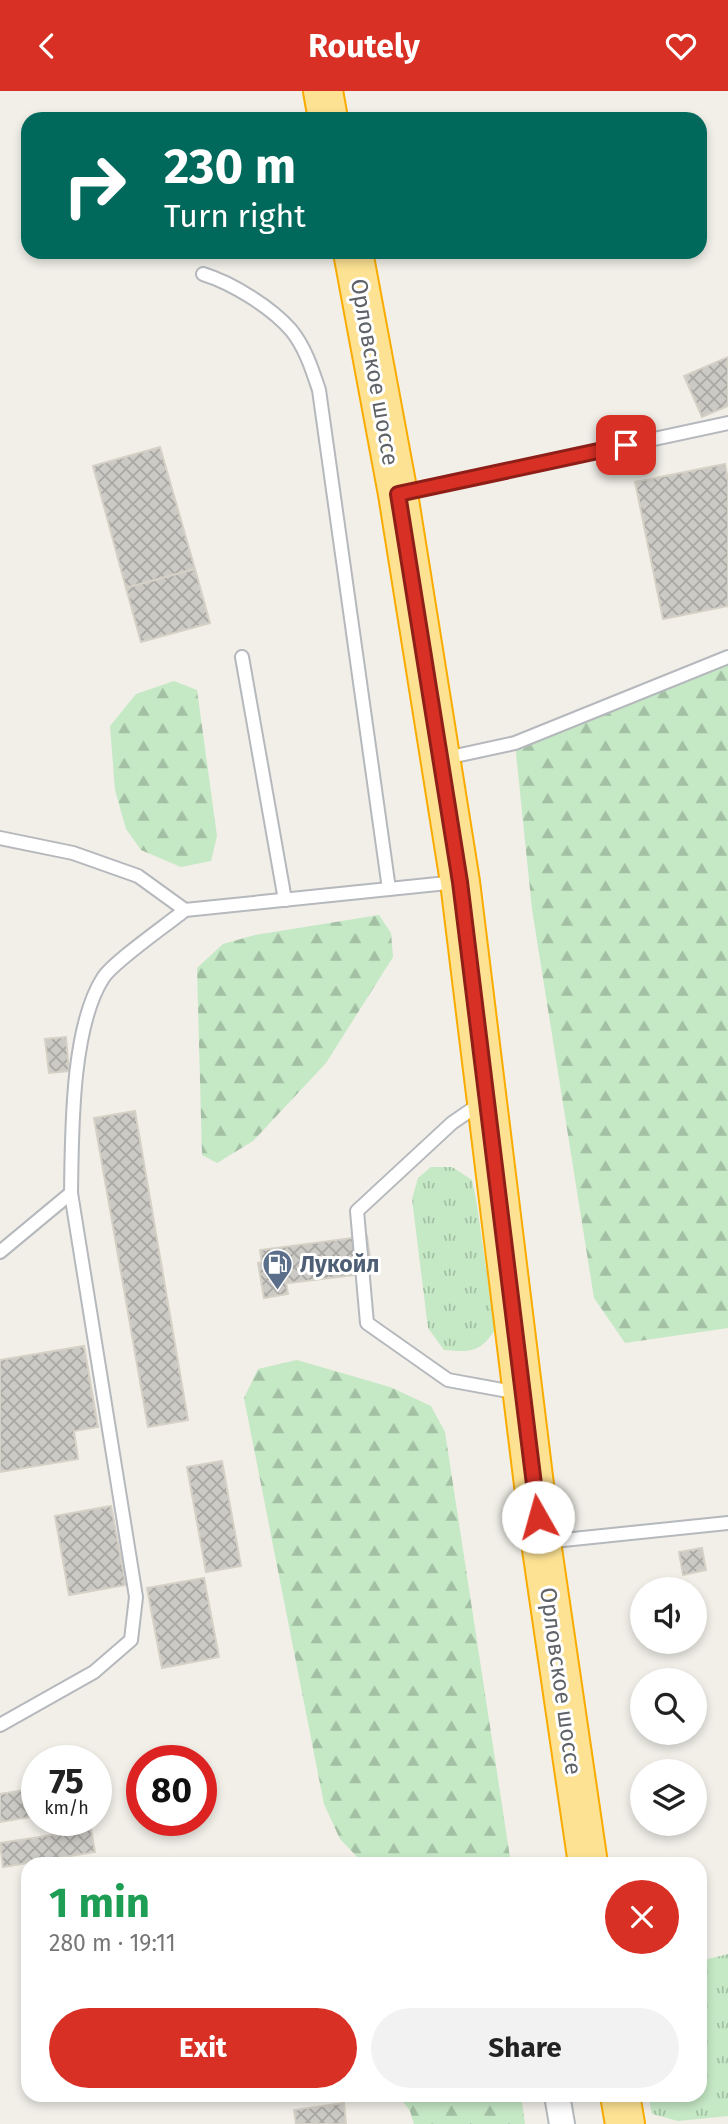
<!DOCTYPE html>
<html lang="en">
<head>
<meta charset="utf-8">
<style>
  :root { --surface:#fff; --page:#f2f2f2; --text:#222; --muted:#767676; --accent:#d93025 }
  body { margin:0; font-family:"Fira Sans",sans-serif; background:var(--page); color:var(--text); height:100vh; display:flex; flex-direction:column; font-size:26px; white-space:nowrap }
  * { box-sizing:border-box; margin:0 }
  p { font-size:23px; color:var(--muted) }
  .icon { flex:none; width:38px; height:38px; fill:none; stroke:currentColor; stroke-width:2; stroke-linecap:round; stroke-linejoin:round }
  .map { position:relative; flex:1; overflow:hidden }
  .side { position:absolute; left:21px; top:1766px; width:686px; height:245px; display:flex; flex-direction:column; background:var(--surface); border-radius:21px; box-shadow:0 4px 10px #0003 }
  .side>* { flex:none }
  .top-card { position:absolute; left:21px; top:21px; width:686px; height:147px; border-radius:21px; box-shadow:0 4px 10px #0003; background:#00695c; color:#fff; overflow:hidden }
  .fabs { position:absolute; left:630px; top:1486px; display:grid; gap:14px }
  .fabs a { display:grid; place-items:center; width:77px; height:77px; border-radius:50%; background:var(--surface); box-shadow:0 4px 10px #0003; font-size:35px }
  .speed { position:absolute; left:21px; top:1654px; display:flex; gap:14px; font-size:35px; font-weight:700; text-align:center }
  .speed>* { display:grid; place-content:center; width:91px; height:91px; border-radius:50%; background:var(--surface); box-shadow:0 4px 10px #0003; line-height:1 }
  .speed small { font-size:18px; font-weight:400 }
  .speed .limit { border:10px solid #d22; background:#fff; color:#111 }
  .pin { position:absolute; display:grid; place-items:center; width:60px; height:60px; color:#fff; margin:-30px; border-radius:14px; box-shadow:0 4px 10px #0006 }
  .me { position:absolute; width:77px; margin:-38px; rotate:353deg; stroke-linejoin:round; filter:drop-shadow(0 0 5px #0008) }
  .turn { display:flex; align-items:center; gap:24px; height:147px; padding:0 28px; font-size:32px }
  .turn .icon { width:91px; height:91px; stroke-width:2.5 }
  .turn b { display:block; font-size:49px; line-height:60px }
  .round { display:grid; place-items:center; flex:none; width:74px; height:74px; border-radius:37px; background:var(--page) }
  .overview { display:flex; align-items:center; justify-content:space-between; height:119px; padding:0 28px }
  h1 { font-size:42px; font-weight:700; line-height:52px; color:#1e9e55 }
  .action { display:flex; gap:14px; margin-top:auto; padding:14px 28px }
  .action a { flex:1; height:80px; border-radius:42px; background:var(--accent); color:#fff; font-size:28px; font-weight:700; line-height:80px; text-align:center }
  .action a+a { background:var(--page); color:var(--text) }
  header { display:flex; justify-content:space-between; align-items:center; height:91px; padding:0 28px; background:var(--accent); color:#fff; font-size:32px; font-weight:700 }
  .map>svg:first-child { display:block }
  .grass { fill:url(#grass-tufts) }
  .forest { fill:url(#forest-firs) }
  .building { fill:url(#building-cross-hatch); stroke:#d6d1c6; stroke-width:2 }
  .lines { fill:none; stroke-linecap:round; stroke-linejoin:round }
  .lane-casing { stroke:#b5b8bc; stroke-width:16 }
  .street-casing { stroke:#b5b8bc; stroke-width:28 }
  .highway-casing { stroke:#f9ab00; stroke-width:42 }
  .lane { stroke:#fff; stroke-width:12 }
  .street { stroke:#fff; stroke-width:24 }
  .highway { stroke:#fde293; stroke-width:38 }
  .route-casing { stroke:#8d1f18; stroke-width:18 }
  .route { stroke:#d93025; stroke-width:12 }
  .labels { text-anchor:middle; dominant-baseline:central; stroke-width:6; stroke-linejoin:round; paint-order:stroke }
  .street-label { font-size:23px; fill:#5f6368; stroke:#fff }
  .service-label { font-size:23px; font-weight:bold; fill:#4e5e75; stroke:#fff; text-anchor:start }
</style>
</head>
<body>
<header><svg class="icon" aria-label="back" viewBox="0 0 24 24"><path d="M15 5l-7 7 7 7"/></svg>Routely<svg class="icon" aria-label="heart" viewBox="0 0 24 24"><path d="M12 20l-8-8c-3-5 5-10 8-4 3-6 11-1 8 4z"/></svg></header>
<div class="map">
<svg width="728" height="2033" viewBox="0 0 728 2033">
  <defs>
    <pattern id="grass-tufts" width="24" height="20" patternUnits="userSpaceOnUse" patternTransform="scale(1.75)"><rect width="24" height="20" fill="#c5e8c5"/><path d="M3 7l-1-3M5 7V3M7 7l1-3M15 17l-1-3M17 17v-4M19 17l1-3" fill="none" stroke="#a3c0a4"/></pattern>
    <pattern id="forest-firs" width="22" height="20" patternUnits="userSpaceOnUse" patternTransform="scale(1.75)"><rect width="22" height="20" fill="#c5e8c5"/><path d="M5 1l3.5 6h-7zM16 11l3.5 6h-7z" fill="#a3c0a4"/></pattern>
    <pattern id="building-cross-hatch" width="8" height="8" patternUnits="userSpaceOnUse" patternTransform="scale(1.75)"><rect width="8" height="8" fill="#cccac5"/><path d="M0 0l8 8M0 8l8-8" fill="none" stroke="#a9a8a4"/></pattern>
  </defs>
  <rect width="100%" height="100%" fill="#f1efe8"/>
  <!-- grass -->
  <g class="grass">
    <path d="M 431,1076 L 452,1076 L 472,1089 L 476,1108 L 495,1239 C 479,1262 471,1261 444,1259 L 428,1237 L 412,1108 L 418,1087 Z"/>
    <path d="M 728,1863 L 728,2025 L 678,2030 L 652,2023 L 648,2004 L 700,2004 L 700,1870 Z"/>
  </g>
  <!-- forest -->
  <g class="forest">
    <path d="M 728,566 L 728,1237 L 625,1252 L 594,1207 L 532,818 L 515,652 Z"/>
    <path d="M 174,590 L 197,599 L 217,745 L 211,770 L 181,776 L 141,759 L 126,738 L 115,699 L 110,635 L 136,603 Z"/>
    <path d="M 379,824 L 391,842 L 393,866 L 326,972 L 253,1050 L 217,1072 L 202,1064 L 197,877 L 223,853 L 255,844 Z"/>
    <path d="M 297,1269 L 390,1296 L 431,1315 L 445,1341 L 511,1773 L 364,1773 L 340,1748 L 324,1713 L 244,1307 L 258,1278 Z"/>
    <path d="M 398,2004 L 521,2004 L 525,2033 L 414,2033 L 410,2020 Z"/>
  </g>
  <!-- building -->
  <g class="building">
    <path d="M 728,266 L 728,315 L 702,326 L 684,285 Z"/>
    <path d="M 160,356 L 195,478 L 126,497 L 93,375 Z"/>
    <path d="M 725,373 L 728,389 L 728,515 L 663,528 L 635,391 Z"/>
    <path d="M 195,478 L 210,532 L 141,551 L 126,497 Z"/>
    <path d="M 66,946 L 69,980 L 49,982 L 45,948 Z"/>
    <path d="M 135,1020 L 188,1329 L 148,1336 L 94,1027 Z"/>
    <path d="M 367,1145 L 372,1182 L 265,1195 L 260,1159 Z"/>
    <path d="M 282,1167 L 288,1203 L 264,1207 L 258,1172 Z"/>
    <path d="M 84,1255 L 98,1336 L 74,1340 L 78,1368 L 0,1381 L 0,1269 Z"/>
    <path d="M 222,1370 L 241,1475 L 206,1481 L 187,1376 Z"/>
    <path d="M 111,1415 L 126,1494 L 69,1504 L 55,1425 Z"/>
    <path d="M 702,1457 L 706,1479 L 683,1484 L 679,1461 Z"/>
    <path d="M 204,1487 L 219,1566 L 162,1577 L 147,1497 Z"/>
    <path d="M 37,1697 L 37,1725 L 0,1731 L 0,1703 Z"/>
    <path d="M 91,1738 L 95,1761 L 3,1776 L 0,1752 Z"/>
    <path d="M 344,2012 L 346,2033 L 296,2033 L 294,2019 Z"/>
  </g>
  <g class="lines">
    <defs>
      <g id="lane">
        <path d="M 203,183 C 232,192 271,216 291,239 C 305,256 312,278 319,299 L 389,798"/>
        <path d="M 403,402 L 728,332"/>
        <path d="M 242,566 L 285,809"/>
        <path d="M 446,667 L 515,652 L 728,566"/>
        <path d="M 0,747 L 73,762 L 138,785 L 185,819"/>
        <path d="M 481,1012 L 452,1032 L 357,1120 L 367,1232 L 448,1289 L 519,1302"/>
        <path d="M 0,1161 L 71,1102 C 72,1042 71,937 103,887 C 113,871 168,833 185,819 L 457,791"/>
        <path d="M 544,1451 L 728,1432"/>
        <path d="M 0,1634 L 94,1581 L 131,1549 L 136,1506 L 71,1102"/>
      </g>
      <path id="street" d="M 557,2004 L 562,2033"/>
      <g id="highway">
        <path d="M 323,0 L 328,28"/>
        <path d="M 353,161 L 398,403 L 460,791 L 541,1451 L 588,1773"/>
        <path d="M 620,2004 L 625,2033"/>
      </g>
    </defs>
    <!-- lane casing -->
    <use href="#lane" class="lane-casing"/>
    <!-- street casing -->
    <use href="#street" class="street-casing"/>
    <!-- highway casing -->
    <use href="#highway" class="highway-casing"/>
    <!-- lane -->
    <use href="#lane" class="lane"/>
    <!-- street -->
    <use href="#street" class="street"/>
    <!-- highway -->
    <use href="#highway" class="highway"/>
  </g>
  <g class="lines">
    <defs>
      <path id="route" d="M 538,1426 L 460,791 L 398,403 L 626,354"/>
    </defs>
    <!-- route casing -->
    <use href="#route" class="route-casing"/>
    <!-- route -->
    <use href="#route" class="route"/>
  </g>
  <!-- icons -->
  <defs>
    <symbol id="fuel-pin" viewBox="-11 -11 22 30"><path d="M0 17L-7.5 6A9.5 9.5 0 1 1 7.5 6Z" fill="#5c6f8a" stroke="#fff"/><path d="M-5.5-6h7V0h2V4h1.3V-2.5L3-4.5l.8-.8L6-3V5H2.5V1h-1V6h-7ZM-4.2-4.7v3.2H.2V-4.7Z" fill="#fff"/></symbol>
  </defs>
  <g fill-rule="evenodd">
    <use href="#fuel-pin" x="260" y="1156" width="35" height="47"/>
  </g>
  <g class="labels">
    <!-- street labels -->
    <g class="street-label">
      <text transform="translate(375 281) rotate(80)">Орловское шоссе</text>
      <text transform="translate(561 1590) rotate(82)">Орловское шоссе</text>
    </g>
    <!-- service labels -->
    <g class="service-label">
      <text x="300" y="1173">Лукойл</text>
    </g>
  </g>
</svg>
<div class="fabs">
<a><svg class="icon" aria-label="sound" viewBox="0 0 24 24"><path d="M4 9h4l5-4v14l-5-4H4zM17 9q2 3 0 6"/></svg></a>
<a><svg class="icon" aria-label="search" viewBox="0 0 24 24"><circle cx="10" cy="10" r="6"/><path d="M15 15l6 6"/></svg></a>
<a><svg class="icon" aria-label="layers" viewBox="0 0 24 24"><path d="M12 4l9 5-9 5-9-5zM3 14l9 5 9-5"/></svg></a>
</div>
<div class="speed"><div>75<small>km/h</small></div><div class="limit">80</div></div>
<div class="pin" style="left:626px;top:354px;background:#d93025"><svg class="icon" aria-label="arrive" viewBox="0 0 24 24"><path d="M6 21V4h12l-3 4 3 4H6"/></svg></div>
<svg class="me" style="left:538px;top:1426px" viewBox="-20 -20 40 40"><circle r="19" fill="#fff"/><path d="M0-13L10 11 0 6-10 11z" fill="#d93025"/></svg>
<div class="top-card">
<div class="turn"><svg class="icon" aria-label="right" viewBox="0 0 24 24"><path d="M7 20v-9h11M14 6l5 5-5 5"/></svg><div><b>230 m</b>Turn right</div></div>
</div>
<section class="side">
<div class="overview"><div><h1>1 min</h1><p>280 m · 19:11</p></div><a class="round" style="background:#d93025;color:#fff"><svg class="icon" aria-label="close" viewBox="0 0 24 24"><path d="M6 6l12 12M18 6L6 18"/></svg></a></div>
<div class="action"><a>Exit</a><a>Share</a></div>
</section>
</div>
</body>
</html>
